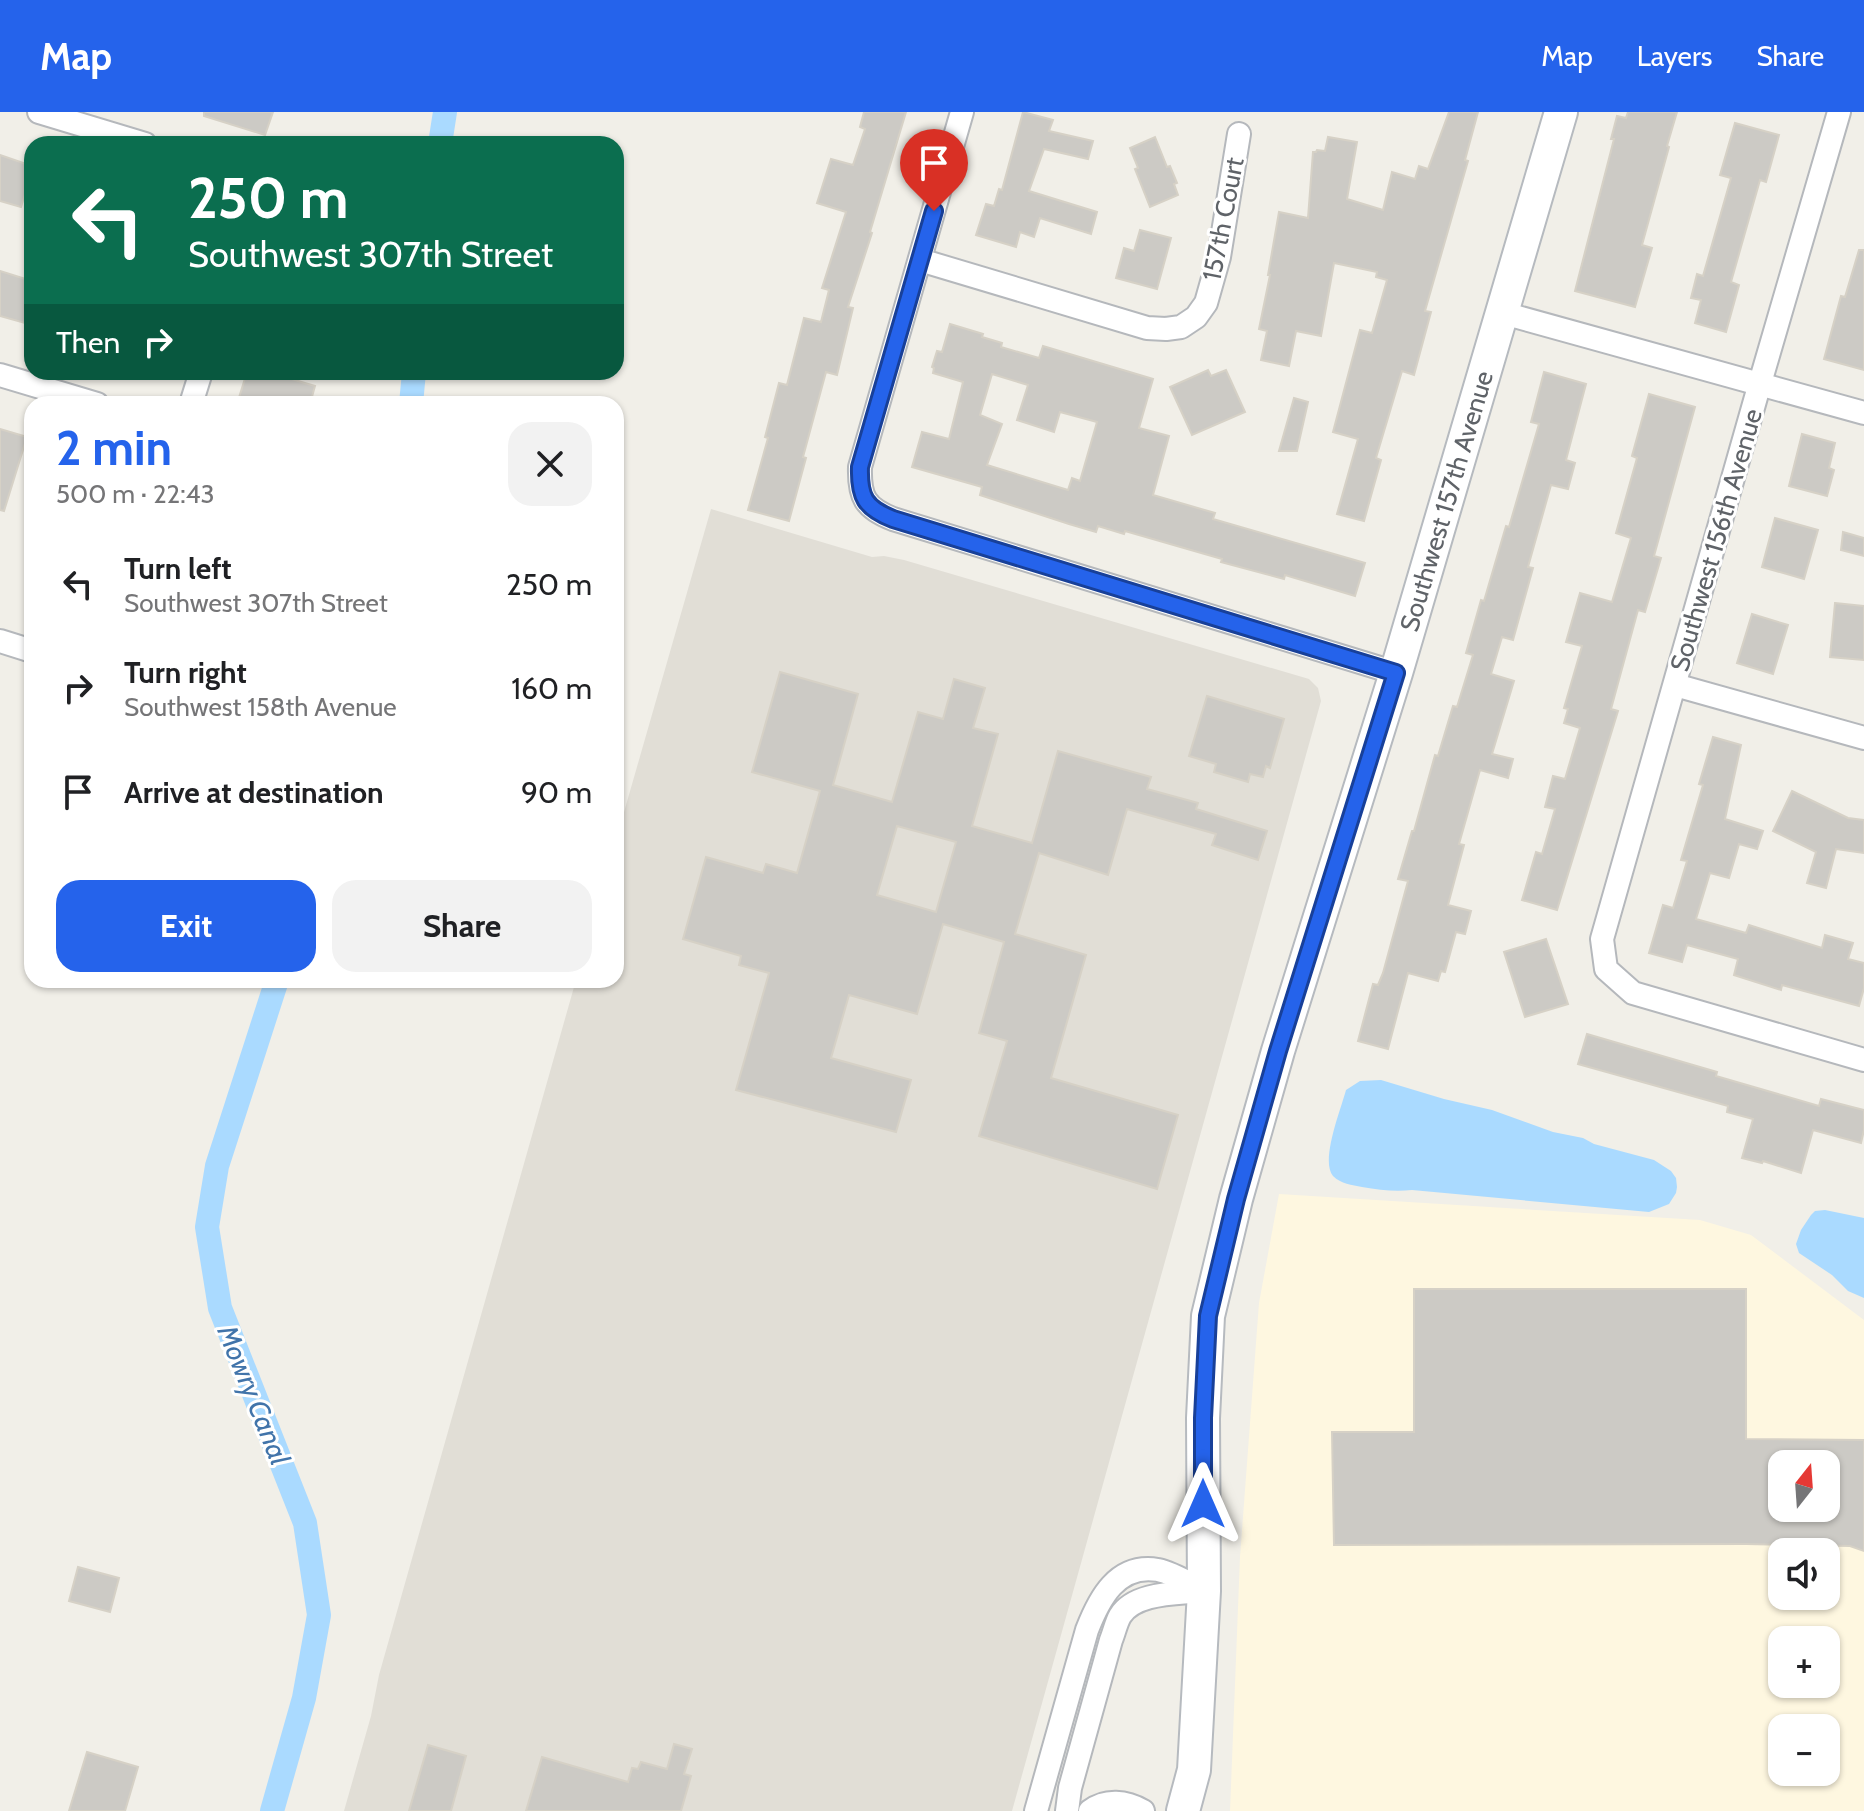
<!DOCTYPE html>
<html lang="en">
<head>
<meta charset="utf-8">
<style>
  :root { --surface:#fff; --page:#f2f2f2; --text:#202124; --muted:#757577; --accent:#2563eb }
  body { margin:0; font-family:Cabin,sans-serif; background:var(--page); color:var(--text); height:100vh; display:flex; flex-direction:column; font-size:30px; white-space:nowrap }
  * { box-sizing:border-box; margin:0 }
  p { font-size:26px; color:var(--muted) }
  .icon { flex:none; width:44px; height:44px; fill:none; stroke:currentColor; stroke-width:2; stroke-linecap:round; stroke-linejoin:round }
  .map { position:relative; flex:1; overflow:hidden }
  .panel { position:absolute; left:24px; top:284px; width:600px; height:592px; display:flex; flex-direction:column; background:var(--surface); border-radius:24px; box-shadow:0 2px 6px #0004 }
  .panel>* { flex:none }
  .guide { position:absolute; left:24px; top:24px; width:600px; height:244px; border-radius:24px; box-shadow:0 2px 6px #0004; background:#0b6e4f; color:#fff; overflow:hidden }
  .needle { width:52px; rotate:17deg }
  .buttons { position:absolute; left:1768px; top:1338px; display:grid; gap:16px }
  .buttons a { display:grid; place-items:center; width:72px; height:72px; border-radius:16px; background:var(--surface); box-shadow:0 2px 6px #0004; font-size:40px }
  .pin { position:absolute; display:grid; place-items:center; width:68px; height:68px; color:#fff; margin:-82px -34px; border-radius:50% 50% 50% 0; rotate:-45deg; box-shadow:0 0 8px #0007 }
  .pin .icon { rotate:45deg }
  .me { position:absolute; width:88px; margin:-44px; rotate:0deg; stroke-linejoin:round; filter:drop-shadow(0 0 6px #0008) }
  .turn { display:flex; align-items:center; gap:28px; height:168px; padding:0 32px; font-size:36px }
  .turn .icon { width:104px; height:104px; stroke-width:2.5 }
  .turn b { display:block; font-size:56px; line-height:68px }
  .then { display:flex; align-items:center; height:76px; padding:0 32px; background:#0003; gap:16px; font-size:30px }
  .round { display:grid; place-items:center; flex:none; width:84px; height:84px; border-radius:24px; background:var(--page) }
  .headline { display:flex; align-items:center; justify-content:space-between; height:136px; padding:0 32px }
  h1 { font-size:48px; font-weight:700; line-height:60px; color:var(--accent) }
  .action { display:flex; gap:16px; margin-top:auto; padding:16px 32px }
  .action a { flex:1; height:92px; border-radius:24px; background:var(--accent); color:#fff; font-size:32px; font-weight:700; line-height:92px; text-align:center }
  .action a+a { background:var(--page); color:var(--text) }
  ul { padding:0; list-style:none }
  li { display:flex; align-items:center; gap:24px; height:104px; padding:0 32px }
  li div { flex:1 }
  li b { display:block; font-size:30px }
  li em { font-style:normal }
  header { display:flex; align-items:center; gap:48px; box-sizing:border-box; height:112px; padding:0 40px; background:var(--accent); color:#fff }
  header strong { font-size:38px }
  nav { display:flex; gap:44px; margin-inline-start:auto; font-size:28px }
  .map>svg:first-child { display:block }
  .commercial { fill:#fef7e0; fill-rule:evenodd }
  .education { fill:#e1ded6 }
  .water { fill:#aadaff }
  .lines { fill:none; stroke-linecap:round; stroke-linejoin:round }
  .canal { stroke:#aadaff; stroke-width:24 }
  .building { fill:#cccac5; stroke:#d6d1c6; stroke-width:2; fill-rule:evenodd }
  .street-casing { stroke:#b5b8bc; stroke-width:26 }
  .secondary-casing { stroke:#b6babf; stroke-width:36 }
  .street { stroke:#fff; stroke-width:22 }
  .secondary { stroke:#fff; stroke-width:32 }
  .route-casing { stroke:#184099; stroke-width:20 }
  .route { stroke:#2563eb; stroke-width:14 }
  .labels { text-anchor:middle; dominant-baseline:central; stroke-width:6; stroke-linejoin:round; paint-order:stroke }
  .street-label { font-size:26px; fill:#5f6368; stroke:#fff }
  .water-label { font-size:28px; font-style:italic; fill:#4174aa; stroke:#fff }
</style>
</head>
<body>
<header>
<strong>Map</strong>
<nav><a>Map</a><a>Layers</a><a>Share</a></nav>
</header>
<div class="map">
<svg width="1864" height="1699" viewBox="0 0 1864 1699">
  <rect width="100%" height="100%" fill="#f1efe8"/>
  <!-- commercial -->
  <path class="commercial" d="M 1279,1082 L 1700,1108 L 1751,1123 L 1864,1208 L 1864,1699 L 1230,1699 L 1240,1445 L 1259,1191 ZM 1782,1352 L 1826,1352 L 1826,1396 L 1782,1396 ZM 1782,1440 L 1826,1440 L 1826,1484 L 1782,1484 ZM 1782,1528 L 1826,1528 L 1826,1572 L 1782,1572 ZM 1782,1616 L 1826,1616 L 1826,1660 L 1782,1660 Z"/>
  <!-- education -->
  <path class="education" d="M 711,397 L 872,445 L 884,444 L 904,448 L 1309,567 L 1318,576 L 1321,589 L 1012,1699 L 344,1699 L 371,1604 L 379,1563 L 576,868 L 616,868 L 616,728 Z"/>
  <!-- water -->
  <g class="water">
    <path d="M 1381,968 L 1444,987 L 1492,998 L 1553,1020 L 1583,1026 L 1594,1032 L 1654,1048 L 1671,1059 L 1676,1066 L 1677,1075 L 1676,1081 L 1669,1092 L 1649,1100 L 1412,1078 C 1395,1080 1380,1078 1362,1075 C 1352,1073 1341,1072 1333,1064 C 1320,1049 1341,997 1346,978 L 1360,969 Z"/>
    <path d="M 1825,1098 L 1864,1106 L 1864,1186 L 1848,1179 L 1832,1163 L 1799,1141 L 1796,1132 L 1801,1118 L 1811,1103 L 1815,1099 Z"/>
  </g>
  <g class="lines">
    <!-- canal -->
    <g class="canal">
      <path d="M 440,32 L 445,0"/>
      <path d="M 411,292 L 414,260"/>
      <path d="M 272,1699 L 304,1586 L 319,1503 L 305,1411 L 220,1196 L 207,1115 L 217,1054 L 277,868"/>
    </g>
  </g>
  <!-- building -->
  <g class="building">
    <path d="M 204,0 L 273,0 L 265,23 L 204,4 Z"/>
    <path d="M 864,0 L 906,0 L 870,120 L 872,121 L 848,195 L 853,196 L 837,263 L 826,260 L 803,345 L 806,346 L 789,409 L 748,398 L 768,326 L 765,325 L 779,271 L 787,273 L 804,206 L 821,210 L 829,178 L 822,176 L 846,100 L 817,91 L 831,47 L 853,53 L 865,17 L 860,15 Z"/>
    <path d="M 1023,0 L 1053,8 L 1049,19 L 1093,29 L 1088,47 L 1044,37 L 1029,79 L 1097,100 L 1091,122 L 1040,106 L 1034,125 L 1020,120 L 1016,135 L 976,123 L 986,92 L 994,94 L 999,77 L 1002,78 Z"/>
    <path d="M 1449,0 L 1478,0 L 1465,48 L 1468,49 L 1425,199 L 1431,200 L 1414,263 L 1402,259 L 1376,346 L 1381,348 L 1364,409 L 1337,402 L 1358,327 L 1333,320 L 1360,218 L 1372,221 L 1387,168 L 1376,165 L 1377,160 L 1334,151 L 1321,224 L 1296,219 L 1289,254 L 1261,248 L 1267,219 L 1259,217 L 1270,163 L 1268,163 L 1279,100 L 1308,106 L 1313,40 L 1316,40 L 1317,38 L 1325,39 L 1328,25 L 1357,30 L 1347,87 L 1383,98 L 1392,60 L 1415,67 L 1419,54 L 1428,57 Z"/>
    <path d="M 1628,0 L 1677,0 L 1667,34 L 1669,35 L 1642,133 L 1652,136 L 1635,195 L 1575,179 L 1614,27 L 1611,27 L 1617,4 L 1626,6 Z"/>
    <path d="M 1735,11 L 1779,23 L 1766,70 L 1760,68 L 1731,170 L 1739,173 L 1726,220 L 1695,211 L 1701,188 L 1691,186 L 1697,162 L 1703,164 L 1731,66 L 1720,63 Z"/>
    <path d="M 1155,25 L 1167,55 L 1170,54 L 1177,71 L 1174,72 L 1178,83 L 1150,95 L 1135,57 L 1138,56 L 1130,36 Z"/>
    <path d="M 0,43 L 32,54 L 32,60 L 21,95 L 0,89 Z"/>
    <path d="M 1140,118 L 1171,126 L 1157,177 L 1116,166 L 1124,136 L 1134,139 Z"/>
    <path d="M 1859,138 L 1864,138 L 1864,258 L 1824,247 L 1841,184 L 1845,185 Z"/>
    <path d="M 0,159 L 32,169 L 32,213 L 0,204 Z"/>
    <path d="M 950,212 L 983,222 L 982,225 L 1002,231 L 1001,235 L 1039,246 L 1043,234 L 1153,267 L 1139,316 L 1169,324 L 1153,383 L 1215,401 L 1213,407 L 1365,451 L 1355,484 L 1285,463 L 1284,467 L 1221,450 L 1222,447 L 1125,419 L 1124,422 L 1098,414 L 1096,420 L 1069,412 L 980,383 L 982,375 L 912,355 L 922,320 L 949,327 L 963,270 L 933,261 L 934,256 L 932,255 L 937,239 L 942,240 ZM 992,262 L 1028,273 L 1017,308 L 1054,320 L 1060,300 L 1097,310 L 1080,369 L 1072,366 L 1068,378 L 987,353 L 1002,312 L 980,303 Z"/>
    <path d="M 1208,258 L 1211,264 L 1226,258 L 1245,300 L 1192,323 L 1170,275 Z"/>
    <path d="M 247,260 L 268,260 L 315,274 L 310,292 L 237,292 Z"/>
    <path d="M 1544,260 L 1586,272 L 1566,348 L 1575,351 L 1568,377 L 1551,373 L 1528,455 L 1533,456 L 1513,528 L 1502,525 L 1491,562 L 1514,569 L 1492,642 L 1513,647 L 1508,666 L 1480,658 L 1459,732 L 1464,733 L 1448,793 L 1471,799 L 1465,822 L 1456,820 L 1445,860 L 1441,859 L 1438,869 L 1408,861 L 1388,937 L 1358,929 L 1373,872 L 1378,873 L 1383,861 L 1408,769 L 1398,767 L 1412,719 L 1414,719 L 1435,643 L 1438,644 L 1453,594 L 1457,595 L 1473,543 L 1466,541 L 1481,488 L 1484,489 L 1506,414 L 1509,415 L 1539,312 L 1531,310 Z"/>
    <path d="M 1649,282 L 1695,295 L 1654,444 L 1661,446 L 1645,500 L 1638,498 L 1611,597 L 1618,599 L 1557,798 L 1522,788 L 1536,740 L 1542,742 L 1555,697 L 1545,695 L 1553,664 L 1565,667 L 1580,616 L 1564,611 L 1568,597 L 1564,596 L 1582,534 L 1566,530 L 1580,481 L 1612,490 L 1631,426 L 1616,421 L 1637,346 L 1632,344 Z"/>
    <path d="M 1294,286 L 1308,290 L 1297,339 L 1279,339 Z"/>
    <path d="M 0,317 L 27,325 L 4,399 L 0,398 Z"/>
    <path d="M 1802,322 L 1835,331 L 1829,356 L 1834,358 L 1827,384 L 1789,374 Z"/>
    <path d="M 1775,406 L 1818,418 L 1804,467 L 1762,455 Z"/>
    <path d="M 1843,420 L 1864,426 L 1864,444 L 1841,438 Z"/>
    <path d="M 1835,491 L 1864,494 L 1864,548 L 1830,545 Z"/>
    <path d="M 1752,502 L 1788,513 L 1773,562 L 1737,551 Z"/>
    <path d="M 780,560 L 858,582 L 833,673 L 892,690 L 918,600 L 943,607 L 954,567 L 985,576 L 973,616 L 998,622 L 972,714 L 1032,731 L 1058,639 L 1151,665 L 1147,677 L 1198,691 L 1196,697 L 1267,719 L 1258,748 L 1212,733 L 1216,722 L 1127,697 L 1108,763 L 1039,741 L 1015,822 L 1086,843 L 1051,966 L 1178,1003 L 1157,1077 L 979,1024 L 1007,929 L 979,921 L 1004,830 L 943,812 L 917,902 L 849,883 L 831,946 L 911,968 L 896,1020 L 736,978 L 769,861 L 739,853 L 741,844 L 683,827 L 706,745 L 763,761 L 766,752 L 797,761 L 820,679 L 752,660 ZM 897,714 L 956,730 L 936,800 L 877,783 Z"/>
    <path d="M 1207,584 L 1284,607 L 1270,656 L 1266,654 L 1263,665 L 1250,662 L 1248,670 L 1214,660 L 1216,652 L 1189,644 Z"/>
    <path d="M 1713,625 L 1741,633 L 1725,707 L 1763,719 L 1757,737 L 1739,732 L 1729,766 L 1710,761 L 1696,807 L 1746,821 L 1749,813 L 1822,836 L 1825,823 L 1853,831 L 1848,847 L 1864,851 L 1864,876 L 1859,894 L 1782,873 L 1781,878 L 1734,863 L 1738,847 L 1687,833 L 1682,850 L 1649,841 L 1663,793 L 1673,796 L 1687,749 L 1681,748 L 1703,673 L 1699,672 Z"/>
    <path d="M 1792,679 L 1848,706 L 1864,708 L 1864,741 L 1836,737 L 1826,776 L 1807,771 L 1816,740 L 1773,719 Z"/>
    <path d="M 1546,827 L 1568,892 L 1525,905 L 1504,840 Z"/>
    <path d="M 1587,922 L 1717,960 L 1716,964 L 1819,994 L 1821,987 L 1864,998 L 1864,1018 L 1861,1031 L 1813,1018 L 1801,1061 L 1763,1049 L 1762,1051 L 1742,1046 L 1753,1007 L 1727,1000 L 1728,994 L 1578,952 Z"/>
    <path d="M 1414,1177 L 1746,1177 L 1746,1327 L 1864,1328 L 1864,1439 L 1850,1434 L 1746,1432 L 1334,1433 L 1332,1320 L 1414,1320 ZM 1782,1352 L 1826,1352 L 1826,1396 L 1782,1396 Z"/>
    <path d="M 78,1455 L 119,1466 L 110,1500 L 69,1489 Z"/>
    <path d="M 674,1632 L 692,1637 L 684,1662 L 691,1664 L 681,1699 L 526,1699 L 542,1645 L 628,1670 L 632,1656 L 638,1657 L 641,1650 L 667,1657 Z"/>
    <path d="M 428,1633 L 466,1644 L 451,1699 L 409,1699 Z"/>
    <path d="M 87,1640 L 138,1655 L 125,1699 L 69,1699 Z"/>
  </g>
  <g class="lines">
    <defs>
      <g id="street">
        <path d="M 39,0 L 145,32"/>
        <path d="M 962,0 L 860,355 C 859,385 865,396 893,407 L 1396,561"/>
        <path d="M 1839,0 L 1760,271 L 1602,827 L 1606,857 L 1633,881 L 1864,948"/>
        <path d="M 920,148 L 1147,216 L 1166,217 L 1181,215 L 1196,205 L 1206,191 L 1219,145 L 1239,22"/>
        <path d="M 1503,201 L 1864,301"/>
        <path d="M 0,263 L 97,292"/>
        <path d="M 191,292 L 201,260"/>
        <path d="M 0,529 L 32,539"/>
        <path d="M 1675,573 L 1864,626"/>
        <path d="M 1036,1699 L 1087,1518 C 1099,1487 1117,1451 1158,1458 C 1173,1461 1190,1472 1204,1479"/>
        <path d="M 1067,1699 L 1070,1676 L 1111,1528 C 1114,1521 1116,1511 1120,1504 C 1135,1480 1177,1482 1202,1479"/>
        <path d="M 1090,1699 C 1106,1687 1126,1689 1143,1699"/>
      </g>
      <g id="secondary">
        <path id="s1" d="M 1183,1699 L 1194,1658 L 1204,1479 L 1203,1306 L 1208,1204 L 1236,1087 L 1278,939 L 1396,561 L 1561,0"/>
      </g>
    </defs>
    <!-- street casing -->
    <use href="#street" class="street-casing"/>
    <!-- secondary casing -->
    <use href="#secondary" class="secondary-casing"/>
    <!-- street -->
    <use href="#street" class="street"/>
    <!-- secondary -->
    <use href="#secondary" class="secondary"/>
  </g>
  <g class="lines">
    <defs>
      <path id="route" d="M 934,99 L 860,355 C 859,385 865,396 893,407 L 1396,561 L 1278,939 L 1236,1087 L 1208,1204 L 1203,1306 L 1203,1392"/>
    </defs>
    <!-- route casing -->
    <use href="#route" class="route-casing"/>
    <!-- route -->
    <use href="#route" class="route"/>
  </g>
  <g class="labels">
    <!-- street labels -->
    <g class="street-label">
      <text transform="translate(1223 107) rotate(-79)">157th Court</text>
      <text stroke="none"><textPath href="#s1" startOffset="1346">Southwest 157th Avenue</textPath></text>
      <text transform="translate(1716 428) rotate(-74)">Southwest 156th Avenue</text>
    </g>
    <!-- water labels -->
    <g class="water-label">
      <text transform="translate(254 1283) rotate(68)">Mowry Canal</text>
    </g>
  </g>
</svg>
<div class="buttons">
<a><svg class="needle" viewBox="-14 -14 28 28"><path d="M0-13l5 13h-10z" fill="#e53935"/><path d="M0 13l5-13h-10z" fill="#757577"/></svg></a>
<a><svg class="icon" aria-label="sound" viewBox="0 0 24 24"><path d="M4 9h4l5-4v14l-5-4H4zM17 9q2 3 0 6"/></svg></a>
<a>+</a>
<a>−</a>
</div>
<div class="pin" style="left:934px;top:99px;background:#d93025"><svg class="icon" aria-label="arrive" viewBox="0 0 24 24"><path d="M6 21V4h12l-3 4 3 4H6"/></svg></div>
<svg class="me" style="left:1203px;top:1392px" viewBox="-20 -20 40 40"><path d="M0-17L14 15 0 8-14 15z" fill="#2563eb" stroke="#fff" stroke-width="4"/></svg>
<div class="guide">
<div class="turn"><svg class="icon" aria-label="left" viewBox="0 0 24 24"><path d="M17 20v-9H6M10 6l-5 5 5 5"/></svg><div><b>250 m</b>Southwest 307th Street</div></div>
<div class="then">Then<svg class="icon" aria-label="right" viewBox="0 0 24 24"><path d="M7 20v-9h11M14 6l5 5-5 5"/></svg></div>
</div>
<section class="panel">
<div class="headline"><div><h1>2 min</h1><p>500 m · 22:43</p></div><a class="round"><svg class="icon" aria-label="close" viewBox="0 0 24 24"><path d="M6 6l12 12M18 6L6 18"/></svg></a></div>
<ul>
<li><svg class="icon" aria-label="left" viewBox="0 0 24 24"><path d="M17 20v-9H6M10 6l-5 5 5 5"/></svg><div><b>Turn left</b><p>Southwest 307th Street</p></div><em>250 m</em></li>
<li><svg class="icon" aria-label="right" viewBox="0 0 24 24"><path d="M7 20v-9h11M14 6l5 5-5 5"/></svg><div><b>Turn right</b><p>Southwest 158th Avenue</p></div><em>160 m</em></li>
<li><svg class="icon" aria-label="arrive" viewBox="0 0 24 24"><path d="M6 21V4h12l-3 4 3 4H6"/></svg><div><b>Arrive at destination</b></div><em>90 m</em></li>
</ul>
<div class="action"><a>Exit</a><a>Share</a></div>
</section>
</div>
</body>
</html>
